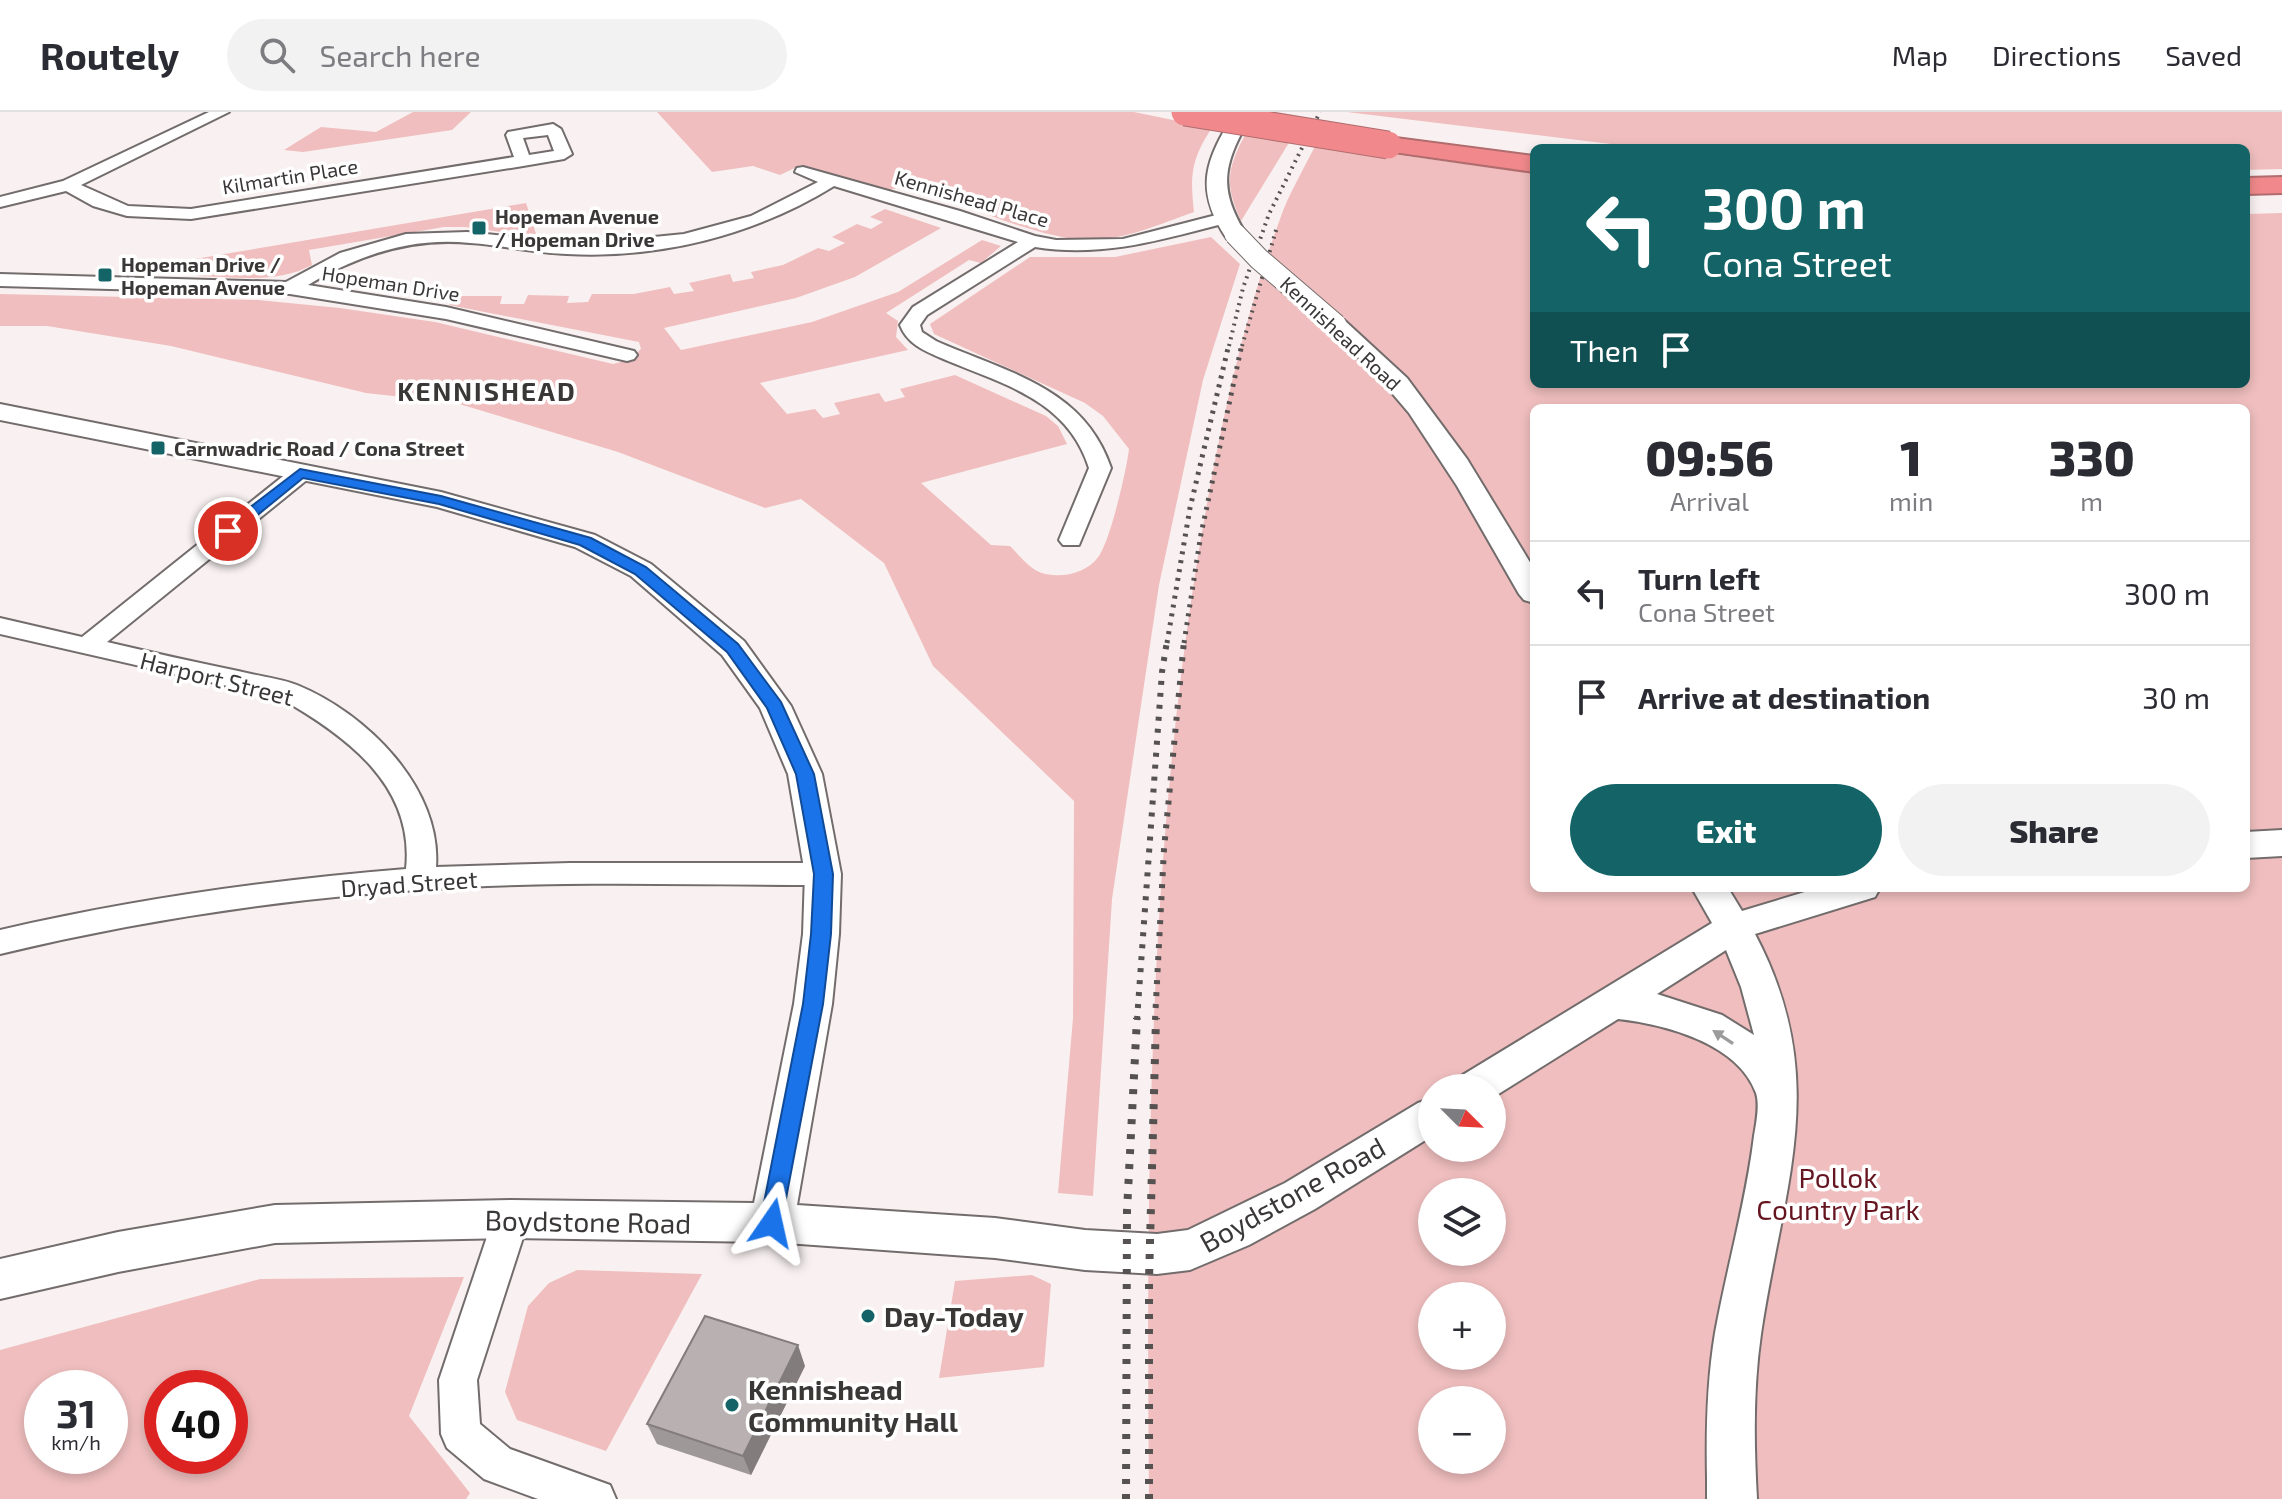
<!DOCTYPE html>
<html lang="en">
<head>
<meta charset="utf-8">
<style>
  :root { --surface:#fff; --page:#f2f2f3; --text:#2b2b33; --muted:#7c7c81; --line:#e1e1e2; --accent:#146467 }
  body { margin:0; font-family:"Exo 2",sans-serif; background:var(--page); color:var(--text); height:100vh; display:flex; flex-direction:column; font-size:30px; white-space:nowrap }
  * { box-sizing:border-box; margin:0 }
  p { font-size:26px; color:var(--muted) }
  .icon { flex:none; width:44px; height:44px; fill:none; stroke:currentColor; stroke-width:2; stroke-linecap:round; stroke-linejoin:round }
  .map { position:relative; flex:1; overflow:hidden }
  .drawer { position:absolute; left:1530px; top:292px; width:720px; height:488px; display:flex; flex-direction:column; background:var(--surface); border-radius:12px; box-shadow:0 4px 12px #0003 }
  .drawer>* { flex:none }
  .banner { position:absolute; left:1530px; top:32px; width:720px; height:244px; border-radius:12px; box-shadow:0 4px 12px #0003; background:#146467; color:#fff; overflow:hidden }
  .needle { width:52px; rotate:114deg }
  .fabs { position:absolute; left:1418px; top:962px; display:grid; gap:16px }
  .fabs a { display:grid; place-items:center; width:88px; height:88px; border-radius:50%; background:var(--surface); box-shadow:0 4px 12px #0003; font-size:40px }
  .speed { position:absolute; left:24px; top:1258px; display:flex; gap:16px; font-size:40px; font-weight:700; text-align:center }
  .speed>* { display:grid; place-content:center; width:104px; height:104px; border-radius:50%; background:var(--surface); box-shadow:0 4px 12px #0003; line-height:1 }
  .speed small { font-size:20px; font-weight:400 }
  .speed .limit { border:12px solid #d22; background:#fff; color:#111 }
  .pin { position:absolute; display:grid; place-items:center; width:68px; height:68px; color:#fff; margin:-34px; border:4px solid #fff; border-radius:50%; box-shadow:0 2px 8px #0007 }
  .me { position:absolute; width:88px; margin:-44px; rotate:11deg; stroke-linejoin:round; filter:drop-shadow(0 0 6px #0008) }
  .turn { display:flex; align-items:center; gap:28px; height:168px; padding:0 40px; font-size:36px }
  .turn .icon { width:104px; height:104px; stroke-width:2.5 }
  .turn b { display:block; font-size:56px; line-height:68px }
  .then { display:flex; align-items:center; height:76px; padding:0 40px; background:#0003; gap:16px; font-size:30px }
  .eta { display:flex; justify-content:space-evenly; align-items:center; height:136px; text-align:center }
  .eta b { font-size:48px; font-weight:800; line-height:56px }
  .button { display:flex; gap:16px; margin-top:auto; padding:16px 40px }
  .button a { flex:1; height:92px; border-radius:48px; background:var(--accent); color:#fff; font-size:32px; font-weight:800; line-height:92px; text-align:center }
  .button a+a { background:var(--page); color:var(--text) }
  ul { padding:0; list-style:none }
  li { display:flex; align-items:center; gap:24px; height:104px; padding:0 40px; border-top:2px solid var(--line) }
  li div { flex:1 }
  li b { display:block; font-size:30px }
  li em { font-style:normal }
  header { display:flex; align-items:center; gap:48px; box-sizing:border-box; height:112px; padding:0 40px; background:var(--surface); border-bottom:2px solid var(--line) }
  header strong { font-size:38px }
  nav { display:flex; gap:44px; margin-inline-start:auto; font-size:28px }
  .search { width:560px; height:72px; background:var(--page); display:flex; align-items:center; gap:20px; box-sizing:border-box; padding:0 28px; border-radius:44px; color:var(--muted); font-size:30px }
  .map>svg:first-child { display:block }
  .green { fill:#f0bebe; fill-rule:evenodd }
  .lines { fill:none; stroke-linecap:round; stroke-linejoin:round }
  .minor-casing { stroke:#736c6c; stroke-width:4 }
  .tertiary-casing { stroke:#736c6c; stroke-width:4 }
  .motorway-casing { stroke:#b16c6e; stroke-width:4 }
  .minor { fill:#fff; fill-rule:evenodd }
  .tertiary { fill:#fff; fill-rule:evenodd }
  .motorway { fill:#f1898c; fill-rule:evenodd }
  .rail-far3 { stroke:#565252; stroke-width:4; stroke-dasharray:2 5; stroke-linecap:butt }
  .rail-far2 { stroke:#565252; stroke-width:5; stroke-dasharray:3 6; stroke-linecap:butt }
  .rail-far1 { stroke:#565252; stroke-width:6; stroke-dasharray:4 8; stroke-linecap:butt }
  .rail { stroke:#565252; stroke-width:8; stroke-dasharray:5 10; stroke-linecap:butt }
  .tertiary-bridge-casing { stroke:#736c6c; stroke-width:23; stroke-linecap:butt }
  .motorway-bridge-casing { stroke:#b16c6e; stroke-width:29; stroke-linecap:butt }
  .tertiary-bridge { stroke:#fff; stroke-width:21 }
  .motorway-bridge { stroke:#f1898c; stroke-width:27 }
  .wall { fill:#9f9898 }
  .shaded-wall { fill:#827c7c }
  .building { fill:#b9b1b1; stroke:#827c7c; stroke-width:2 }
  .oneway { fill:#9c9b9b }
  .route { fill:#1a73e8; stroke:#114b97; stroke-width:2 }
  .poi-dot { fill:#146467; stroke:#fff; stroke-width:3 }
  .labels { text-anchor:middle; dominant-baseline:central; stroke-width:7; stroke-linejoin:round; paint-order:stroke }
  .far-street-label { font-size:20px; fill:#3a3737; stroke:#fff }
  .far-poi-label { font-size:20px; font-weight:bold; fill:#3a3737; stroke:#fff; text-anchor:start }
  .street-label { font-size:24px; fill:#3a3737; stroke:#fff }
  .far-district-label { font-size:26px; font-weight:bold; letter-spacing:2px; fill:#3a3737; stroke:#fff }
  .near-park-label { font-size:28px; fill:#651520; stroke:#fff }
  .near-street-label { font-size:28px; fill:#3a3737; stroke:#fff }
  .near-poi-label { font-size:28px; font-weight:bold; fill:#3a3737; stroke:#fff; text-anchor:start }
</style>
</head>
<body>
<header>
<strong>Routely</strong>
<div class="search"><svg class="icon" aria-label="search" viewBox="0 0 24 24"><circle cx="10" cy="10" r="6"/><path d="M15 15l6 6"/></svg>Search here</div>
<nav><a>Map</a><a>Directions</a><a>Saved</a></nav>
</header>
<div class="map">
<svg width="2282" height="1387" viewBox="0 0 2282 1387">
  <rect width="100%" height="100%" fill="#f9f1f1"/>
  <!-- green -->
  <g class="green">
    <path d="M 413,0 L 471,0 L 452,18 L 303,40 L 284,38 L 321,15 L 376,20 Z"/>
    <path d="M 657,0 L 1134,0 L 1212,16 C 1191,47 1190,64 1194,100 C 1160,112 1122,129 1086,128 C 1036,126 956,89 907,72 L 888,79 L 801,53 L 780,63 L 753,54 L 712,60 Z"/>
    <path d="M 1347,0 L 2282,0 L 2282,57 L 2246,58 L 2246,36 L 1644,36 Z"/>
    <path d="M 1246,21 L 1290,29 L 1241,109 C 1224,71 1227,57 1246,21 Z"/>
    <path d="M 1316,32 L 1534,61 L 1534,272 L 2246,272 L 2246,102 L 2282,101 L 2282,1387 L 1149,1387 C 1146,1077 1148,763 1196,456 C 1215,339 1239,219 1280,107 C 1289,81 1304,57 1316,32 ZM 1534,296 L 2246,296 L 2246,776 L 1534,776 ZM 1432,976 L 1492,976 L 1492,1036 L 1432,1036 ZM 1432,1080 L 1492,1080 L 1492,1140 L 1432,1140 ZM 1432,1184 L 1492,1184 L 1492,1244 L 1432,1244 ZM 1432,1288 L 1492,1288 L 1492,1348 L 1432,1348 Z"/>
    <path d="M 526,91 L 537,125 L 465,115 L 444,115 L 309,138 L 312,153 C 277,172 236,165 197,164 L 202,161 L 168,157 L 188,153 L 189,148 Z"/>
    <path d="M 885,97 L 941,116 L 855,165 L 796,186 L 664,216 L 681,238 L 812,210 L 898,180 L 982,128 L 1001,134 L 981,151 L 969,148 L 886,201 L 898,209 L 896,225 L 908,238 L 760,271 L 787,302 L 815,297 L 823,306 L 840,302 L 834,291 L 879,281 L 885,290 L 905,285 L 900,277 L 955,263 L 1046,304 L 1058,314 L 1067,332 L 921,371 L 991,433 L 1010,434 C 1018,442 1027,454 1037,459 C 1056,468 1086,463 1099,444 C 1111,425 1126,361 1129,337 L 1103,304 L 1085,291 L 934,222 L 930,212 L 1030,145 L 1115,145 L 1211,125 L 1240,152 L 1203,268 L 1159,473 L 1112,787 L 1093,1084 L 1058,1081 L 1073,906 L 1074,689 L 933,554 L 884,451 L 801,387 L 765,396 L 618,340 L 456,291 L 366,281 L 171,234 L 47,214 L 0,214 L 0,182 L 258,188 L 340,196 L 435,210 L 613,252 L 629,248 L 641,237 L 639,230 L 449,193 L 460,184 L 502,184 L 500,192 L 524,192 L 528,183 L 569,184 L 567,191 L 588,190 L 592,182 L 634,182 L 670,175 L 674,182 L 694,179 L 689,171 L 730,162 L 733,170 L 754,166 L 751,160 L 783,153 L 818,136 L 829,139 L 845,131 L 832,125 L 857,112 L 871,117 L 883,110 L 870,105 Z"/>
    <path d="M 577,1158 L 702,1162 L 606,1339 L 517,1308 L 505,1280 L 528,1194 L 549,1171 Z"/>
    <path d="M 1032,1163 L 1051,1172 L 1044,1255 L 939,1266 L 955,1169 Z"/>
    <path d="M 464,1165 L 409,1304 L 470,1381 L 466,1387 L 0,1387 L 0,1238 L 260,1167 ZM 42,1276 L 110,1276 L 110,1344 L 42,1344 ZM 162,1276 L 230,1276 L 230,1344 L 162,1344 Z"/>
  </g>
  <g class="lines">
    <defs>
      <g id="minor">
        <path d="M 209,0 L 229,0 L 81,73 L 128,94 L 191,97 L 514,45 L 506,23 L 508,20 L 553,12 L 561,17 L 572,42 L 564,47 L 523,54 L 191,107 L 127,104 L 93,94 L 66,79 L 0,95 L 0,85 L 63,69 ZM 548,23 L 554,39 L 529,43 L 523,26 Z"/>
        <path d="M 803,55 L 960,99 L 1035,124 L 1056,128 L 1123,127 L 1224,101 L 1230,102 L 1233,106 L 1230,110 C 1164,127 1104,146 1035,135 L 927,203 L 920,213 L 922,220 L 936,229 C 1006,260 1084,275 1111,356 L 1079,433 L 1063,433 L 1059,428 L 1089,356 C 1068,289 1006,273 948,249 C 928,240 908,234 900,213 L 913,195 L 1018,130 L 834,74 C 755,123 660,147 567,142 C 534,141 502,133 470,131 C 411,125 358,143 308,173 L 446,195 L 634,239 L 637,243 L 634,247 L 627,249 L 446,207 L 290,182 L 0,174 L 0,162 L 286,170 L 340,141 L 406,122 L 467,120 L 584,132 L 684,122 L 751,104 L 818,70 L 795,60 L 797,56 Z"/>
        <path d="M 300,355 L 311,362 L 308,367 L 107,530 C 150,540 194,550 238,559 C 257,564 279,566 297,573 C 366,601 442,676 436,755 L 570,751 L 823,751 L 833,754 L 838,762 L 833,770 L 823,773 C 704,773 585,769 466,775 C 309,783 153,805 0,842 L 0,818 C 134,787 269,768 406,757 C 415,673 345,623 280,586 L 0,522 L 0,506 L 82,525 L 292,357 Z"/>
        <path d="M 511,1091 L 524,1096 L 529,1107 L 477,1268 L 480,1312 L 510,1337 L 610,1373 L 616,1387 L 538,1387 L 484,1367 L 447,1336 L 441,1322 L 439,1268 L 493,1107 L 498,1096 Z"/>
      </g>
      <g id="tertiary">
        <path d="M 1235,0 L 1253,0 C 1226,48 1215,72 1246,122 L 1235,128 L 1227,127 C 1193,76 1206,48 1235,0 Z"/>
        <path d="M 1336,206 L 1344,208 L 1407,266 L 1467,347 L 1534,457 L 1534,491 L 1524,488 L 1519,482 L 1457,374 L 1409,301 L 1375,261 L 1324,213 L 1328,208 Z"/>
        <path d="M 0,292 L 441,380 L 595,423 L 651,452 L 744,529 L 791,594 L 822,662 L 841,762 L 839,822 L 832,892 L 797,1093 L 995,1106 L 1085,1118 L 1157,1122 L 1188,1118 L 1285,1071 L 1418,991 L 1432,986 L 1432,1024 L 1315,1097 L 1249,1133 L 1190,1158 L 1157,1162 L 1085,1158 L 995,1146 L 772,1130 L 511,1126 L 275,1131 L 118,1160 L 0,1187 L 0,1147 L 118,1120 L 275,1093 L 511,1088 L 754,1091 L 794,892 L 803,822 L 805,762 L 788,662 L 760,596 L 722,543 L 631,464 L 575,435 L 437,395 L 0,308 Z"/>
        <path d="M 2282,718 L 2282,744 L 2246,746 L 2246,720 Z"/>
        <path d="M 1692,776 L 1728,776 L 1742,799 L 1818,776 L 1880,776 L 1875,785 L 1755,822 C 1832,968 1783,1073 1761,1222 C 1753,1277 1754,1332 1757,1387 L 1707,1387 L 1707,1366 C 1706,1318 1707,1269 1715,1221 C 1727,1155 1746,1090 1754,1024 C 1756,1012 1760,993 1756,981 C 1738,931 1664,912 1618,907 L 1492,986 L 1492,976 L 1455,976 L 1461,964 L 1712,811 ZM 1726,838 L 1741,875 L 1754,923 L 1722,903 L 1657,882 Z"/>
      </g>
      <g id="motorway">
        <path d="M 1388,25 L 1534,44 L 1534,60 L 1379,38 L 1375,33 L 1379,28 Z"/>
        <path d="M 2282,65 L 2282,81 L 2246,82 L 2246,66 Z"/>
      </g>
    </defs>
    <!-- minor casing -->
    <use href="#minor" class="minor-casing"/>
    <!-- tertiary casing -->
    <use href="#tertiary" class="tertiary-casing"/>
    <!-- motorway casing -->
    <use href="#motorway" class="motorway-casing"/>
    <!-- minor -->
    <use href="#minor" class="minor"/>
    <!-- tertiary -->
    <use href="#tertiary" class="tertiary"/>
    <!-- motorway -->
    <use href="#motorway" class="motorway"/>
    <!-- rail-far3 -->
    <g class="rail-far3">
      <path d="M 1229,234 L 1243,176 L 1269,102 L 1320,0"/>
      <path d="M 1242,234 L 1277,115"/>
    </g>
    <!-- rail-far2 -->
    <g class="rail-far2">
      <path d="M 1167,531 L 1190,396 L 1229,232"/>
      <path d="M 1184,531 L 1201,422 L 1242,232"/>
    </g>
    <!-- rail-far1 -->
    <g class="rail-far1">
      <path d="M 1137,908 L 1162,560 L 1167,529"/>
      <path d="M 1155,908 L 1164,737 L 1184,529"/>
    </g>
    <!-- rail -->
    <g class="rail">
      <path d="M 1126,1387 L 1127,1099 L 1137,906"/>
      <path d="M 1149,1387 L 1149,1168 L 1156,906"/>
    </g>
    <defs>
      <path id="tertiary-bridge" d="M 1235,122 L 1259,147 L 1336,213"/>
      <path id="motorway-bridge" d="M 1185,0 L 1388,33"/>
    </defs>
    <!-- tertiary-bridge casing -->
    <use href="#tertiary-bridge" class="tertiary-bridge-casing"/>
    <!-- motorway-bridge casing -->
    <use href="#motorway-bridge" class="motorway-bridge-casing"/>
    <!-- tertiary-bridge -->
    <use href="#tertiary-bridge" class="tertiary-bridge"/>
    <!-- motorway-bridge -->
    <use href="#motorway-bridge" class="motorway-bridge"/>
  </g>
  <!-- wall -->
  <path class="wall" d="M 805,1254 L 751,1363 L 657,1332 L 647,1312 Z"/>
  <!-- shaded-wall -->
  <path class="shaded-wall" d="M 798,1233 L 805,1254 L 751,1363 L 743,1344 Z"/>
  <!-- building -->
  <path class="building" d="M 705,1204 L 798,1233 L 743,1344 L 647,1312 Z"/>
  <!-- one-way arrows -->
  <defs><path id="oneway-solid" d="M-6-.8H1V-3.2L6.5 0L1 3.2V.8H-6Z" transform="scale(2)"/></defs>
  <use class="oneway" href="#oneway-solid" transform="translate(1723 925) rotate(-147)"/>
  <!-- route -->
  <path class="route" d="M 300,357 L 441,384 L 591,426 L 646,455 L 738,532 L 781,590 L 814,662 L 833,762 L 831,822 L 823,892 L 780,1118 L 772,1121 L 763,1118 L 760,1111 L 803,892 L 811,822 L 814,762 L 796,662 L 767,596 L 727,540 L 635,462 L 580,433 L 439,392 L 303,366 L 233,423 L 223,423 L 223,416 Z"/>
  <!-- markers -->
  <g class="poi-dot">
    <rect x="471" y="108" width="16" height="16" rx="4"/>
    <rect x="97" y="155" width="16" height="16" rx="4"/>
    <rect x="150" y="328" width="16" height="16" rx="4"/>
    <circle cx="868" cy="1204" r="8"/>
    <circle cx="732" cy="1293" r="8"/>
  </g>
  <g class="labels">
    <!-- far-street labels -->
    <g class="far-street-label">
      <text transform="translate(290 64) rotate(-9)">Kilmartin Place</text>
      <text transform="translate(972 86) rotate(16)">Kennishead Place</text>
      <text transform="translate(391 171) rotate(9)">Hopeman Drive</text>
      <text transform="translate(1341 221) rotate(43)">Kennishead Road</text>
    </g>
    <!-- far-poi labels -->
    <g class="far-poi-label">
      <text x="495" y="104">Hopeman Avenue<tspan x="495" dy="23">/ Hopeman Drive</tspan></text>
      <text x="121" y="152">Hopeman Drive /<tspan x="121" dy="23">Hopeman Avenue</tspan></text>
      <text x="174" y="336">Carnwadric Road / Cona Street</text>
    </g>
    <!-- street labels -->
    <g class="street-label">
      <text transform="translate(217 566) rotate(14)">Harport Street</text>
      <text transform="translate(409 771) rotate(-4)">Dryad Street</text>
    </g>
    <!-- far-district labels -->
    <g class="far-district-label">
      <text x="487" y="278">KENNISHEAD</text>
    </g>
    <!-- near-park labels -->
    <g class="near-park-label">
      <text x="1838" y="1065">Pollok<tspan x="1838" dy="32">Country Park</tspan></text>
    </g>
    <!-- near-street labels -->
    <g class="near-street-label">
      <text transform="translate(1292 1082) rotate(-29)">Boydstone Road</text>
      <text transform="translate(588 1109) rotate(1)">Boydstone Road</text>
    </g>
    <!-- near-poi labels -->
    <g class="near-poi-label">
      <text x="884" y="1204">Day-Today</text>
      <text x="748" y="1277">Kennishead<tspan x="748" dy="32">Community Hall</tspan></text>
    </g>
  </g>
</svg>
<div class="fabs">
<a><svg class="needle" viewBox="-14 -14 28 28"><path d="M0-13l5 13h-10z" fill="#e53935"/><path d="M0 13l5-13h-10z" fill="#7c7c81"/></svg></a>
<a><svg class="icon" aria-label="layers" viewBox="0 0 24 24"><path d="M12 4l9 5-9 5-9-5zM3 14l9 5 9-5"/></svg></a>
<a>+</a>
<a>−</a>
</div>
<div class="speed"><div>31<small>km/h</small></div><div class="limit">40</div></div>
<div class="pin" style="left:228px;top:419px;background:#d93025"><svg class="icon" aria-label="arrive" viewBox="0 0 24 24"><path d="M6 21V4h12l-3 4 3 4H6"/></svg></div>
<svg class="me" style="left:772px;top:1111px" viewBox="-20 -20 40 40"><path d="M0-17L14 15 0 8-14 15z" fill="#1a73e8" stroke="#fff" stroke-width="4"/></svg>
<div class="banner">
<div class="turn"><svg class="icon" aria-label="left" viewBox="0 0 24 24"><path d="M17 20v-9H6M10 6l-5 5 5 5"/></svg><div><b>300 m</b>Cona Street</div></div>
<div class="then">Then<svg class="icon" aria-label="arrive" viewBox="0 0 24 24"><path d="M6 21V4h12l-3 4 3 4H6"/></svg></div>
</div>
<section class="drawer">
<div class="eta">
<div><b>09:56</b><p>Arrival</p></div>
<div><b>1</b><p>min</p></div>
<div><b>330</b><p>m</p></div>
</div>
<ul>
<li><svg class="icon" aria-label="left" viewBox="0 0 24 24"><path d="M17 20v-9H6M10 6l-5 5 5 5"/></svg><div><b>Turn left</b><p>Cona Street</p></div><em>300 m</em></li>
<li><svg class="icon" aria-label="arrive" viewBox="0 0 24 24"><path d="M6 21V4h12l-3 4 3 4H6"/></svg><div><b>Arrive at destination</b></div><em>30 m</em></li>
</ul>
<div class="button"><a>Exit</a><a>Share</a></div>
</section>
</div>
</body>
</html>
